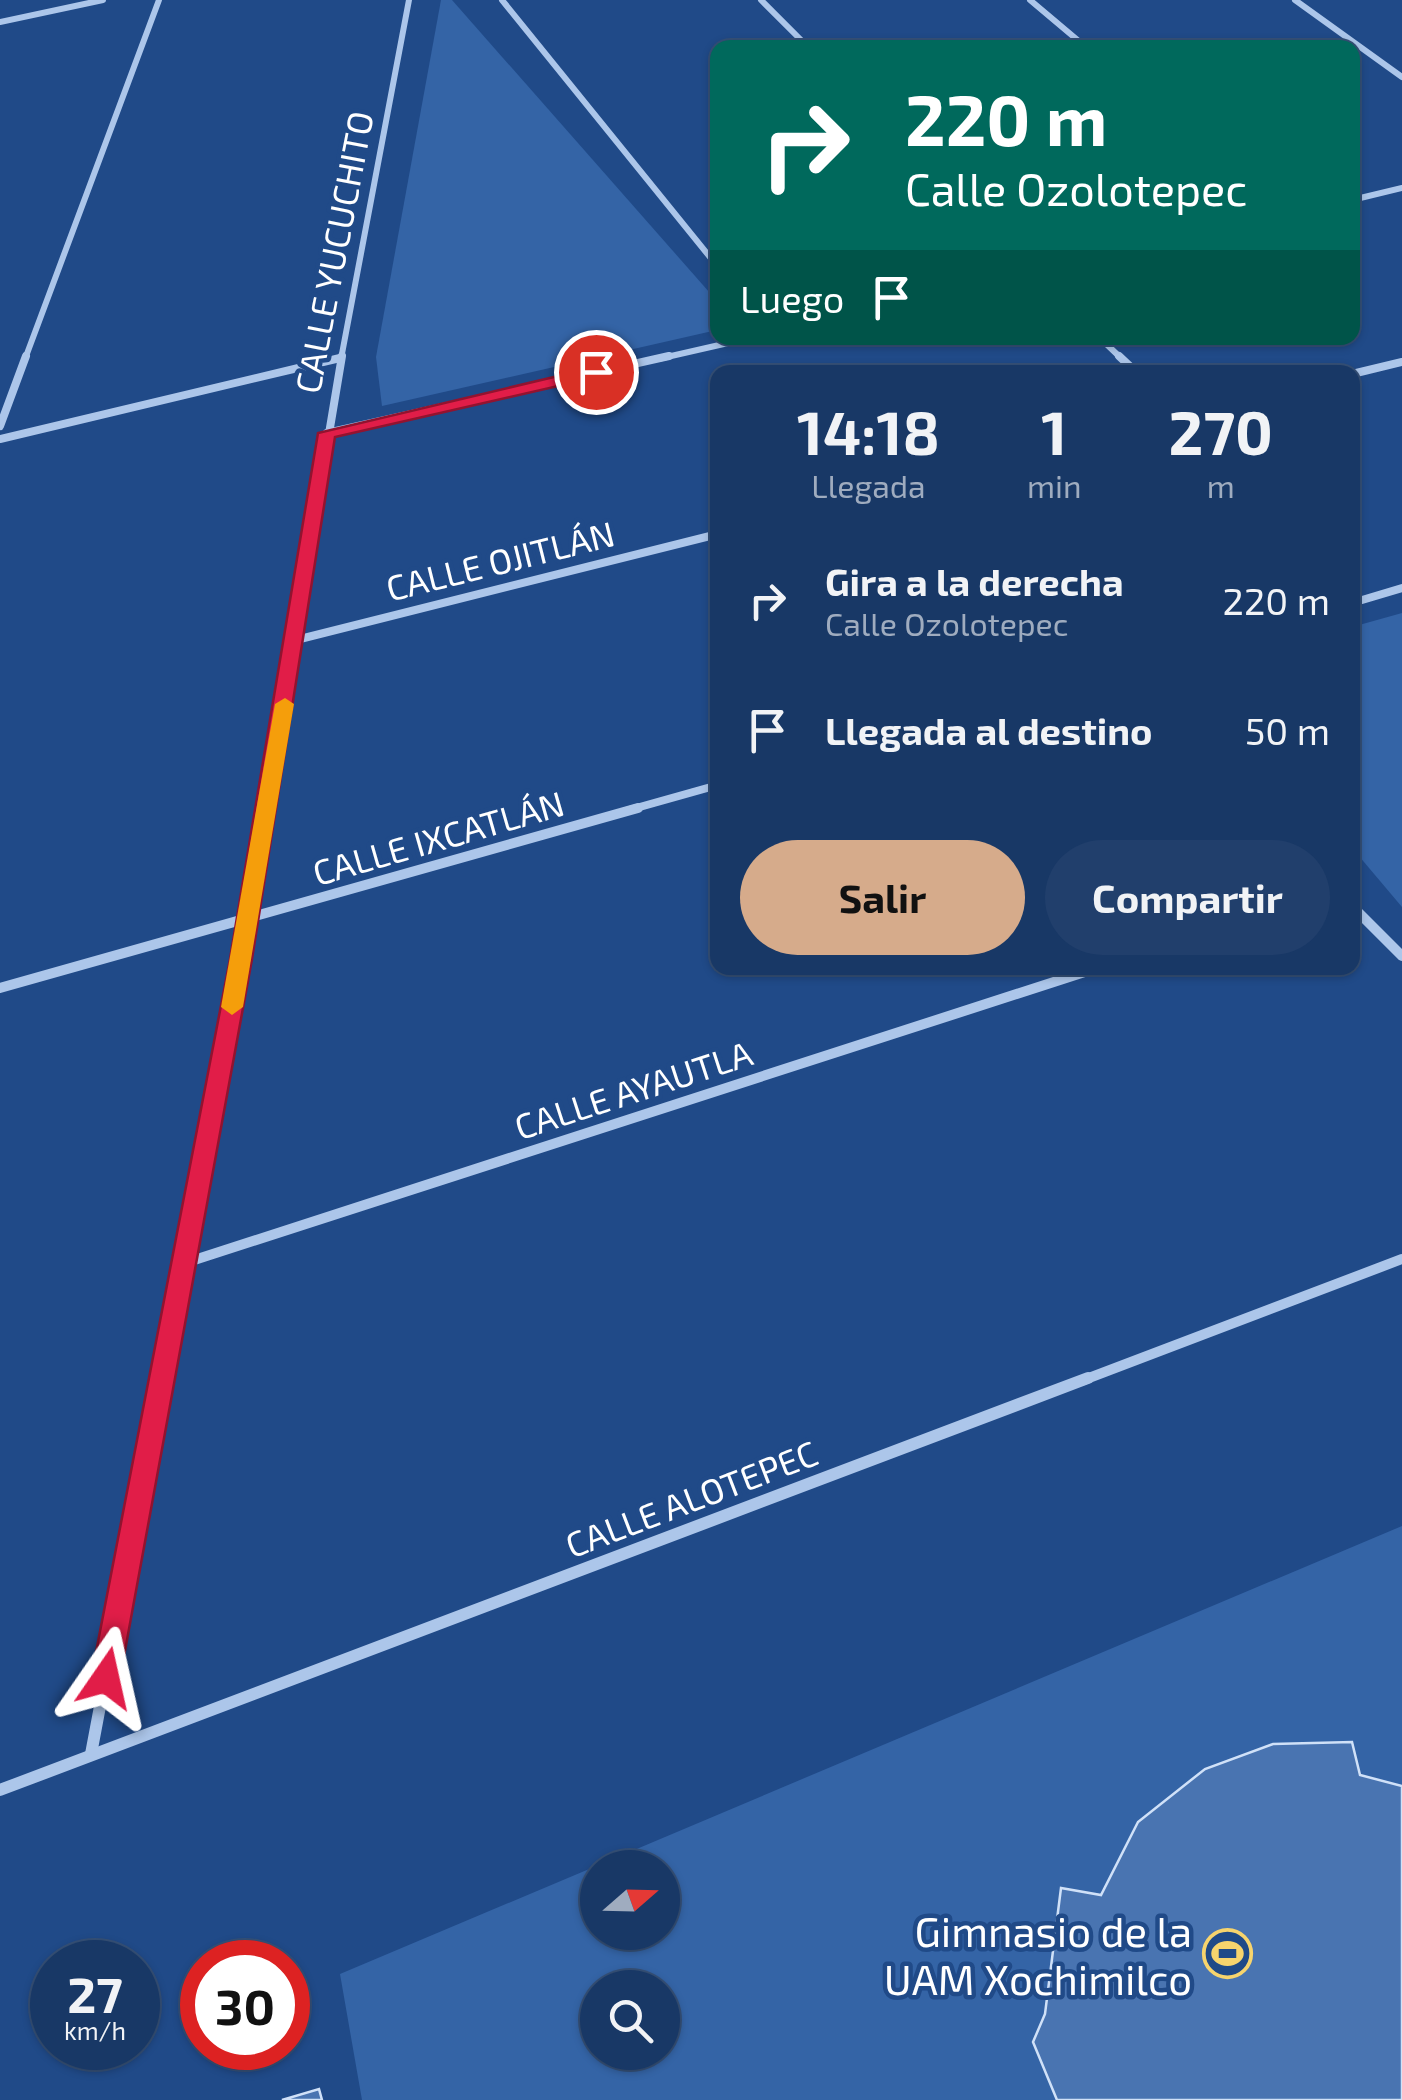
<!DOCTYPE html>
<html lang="es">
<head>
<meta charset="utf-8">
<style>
  :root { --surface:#183866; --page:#213f6c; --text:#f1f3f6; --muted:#9facbf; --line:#36527a; --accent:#d6ab8b }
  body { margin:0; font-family:"Exo 2",sans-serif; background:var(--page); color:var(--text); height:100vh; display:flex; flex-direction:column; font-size:38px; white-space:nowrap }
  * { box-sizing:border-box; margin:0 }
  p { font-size:32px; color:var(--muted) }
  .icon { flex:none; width:55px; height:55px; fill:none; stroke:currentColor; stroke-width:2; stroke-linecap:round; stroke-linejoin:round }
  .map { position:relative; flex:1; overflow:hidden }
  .details { position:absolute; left:710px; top:365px; width:650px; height:610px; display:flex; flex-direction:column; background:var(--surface); border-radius:20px; box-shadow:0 2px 8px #0004,0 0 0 2px var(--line) }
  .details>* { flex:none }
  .top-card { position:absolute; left:710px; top:40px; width:650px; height:305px; border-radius:20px; box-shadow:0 2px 8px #0004,0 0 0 2px var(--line); background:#00695c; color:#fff; overflow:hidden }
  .needle { width:65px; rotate:70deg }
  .buttons { position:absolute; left:580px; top:1850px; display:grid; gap:20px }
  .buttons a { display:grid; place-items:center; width:100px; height:100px; border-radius:50%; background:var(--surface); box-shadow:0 2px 8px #0004,0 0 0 2px var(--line); font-size:50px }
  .speed { position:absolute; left:30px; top:1940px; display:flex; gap:20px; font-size:50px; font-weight:700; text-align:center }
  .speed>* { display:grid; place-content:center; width:130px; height:130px; border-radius:50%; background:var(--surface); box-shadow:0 2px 8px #0004,0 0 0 2px var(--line); line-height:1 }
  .speed small { font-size:25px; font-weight:400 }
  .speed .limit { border:15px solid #d22; background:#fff; color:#111 }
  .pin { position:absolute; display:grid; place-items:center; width:85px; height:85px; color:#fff; margin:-42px; border:5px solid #fff; border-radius:50%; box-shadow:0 2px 10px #0007 }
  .me { position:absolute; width:110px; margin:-55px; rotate:11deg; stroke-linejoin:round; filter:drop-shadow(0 0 8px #0008) }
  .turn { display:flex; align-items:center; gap:35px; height:210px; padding:0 30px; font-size:45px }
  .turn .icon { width:130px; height:130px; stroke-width:2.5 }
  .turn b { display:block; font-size:70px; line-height:85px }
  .then { display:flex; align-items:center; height:95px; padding:0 30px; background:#0003; gap:20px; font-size:38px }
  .eta { display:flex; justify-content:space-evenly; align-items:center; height:170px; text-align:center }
  .eta b { font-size:60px; font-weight:700; line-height:70px }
  .primary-button { display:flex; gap:20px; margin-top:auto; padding:20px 30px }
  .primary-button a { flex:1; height:115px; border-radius:60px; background:var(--accent); color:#111; font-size:40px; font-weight:700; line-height:115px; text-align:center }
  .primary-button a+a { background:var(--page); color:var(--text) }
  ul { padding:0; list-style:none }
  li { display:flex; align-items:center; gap:30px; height:130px; padding:0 30px }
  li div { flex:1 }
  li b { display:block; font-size:38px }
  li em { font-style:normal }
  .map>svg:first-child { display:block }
  .green { fill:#3464a6; fill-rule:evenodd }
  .building { fill:#4974b1; stroke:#d0e1f8; stroke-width:2.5 }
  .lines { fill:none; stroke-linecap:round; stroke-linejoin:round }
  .minor-far3 { stroke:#acc6ea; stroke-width:6 }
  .minor-far2 { stroke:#acc6ea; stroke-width:8 }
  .minor-far1 { stroke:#acc6ea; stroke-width:10 }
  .minor { stroke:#acc6ea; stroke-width:12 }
  .route { fill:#e11d48; stroke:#92132f; stroke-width:2.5 }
  .slow { fill:#f59e0b }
  .labels { text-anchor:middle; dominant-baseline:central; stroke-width:9; stroke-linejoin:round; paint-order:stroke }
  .street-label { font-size:35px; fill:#fff; stroke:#204a88 }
  .near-poi-label { font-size:42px; fill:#fff; stroke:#204a88; text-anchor:end }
</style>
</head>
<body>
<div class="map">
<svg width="1402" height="2100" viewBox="0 0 1402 2100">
  <rect width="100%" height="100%" fill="#204a88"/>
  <!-- green -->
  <g class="green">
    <path d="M 441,0 L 452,0 L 717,301 L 717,330 L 382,406 L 376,357 Z"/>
    <path d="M 1402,613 L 1402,907 L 1353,849 L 1352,627 Z"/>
    <path d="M 1402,1526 L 1402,2100 L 362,2100 L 340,1974 ZM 598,1868 L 662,1868 L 662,1932 L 598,1932 ZM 598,1988 L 662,1988 L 662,2052 L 598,2052 Z"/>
  </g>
  <!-- building -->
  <g class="building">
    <path d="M 1352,1742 L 1360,1775 L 1402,1786 L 1402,2100 L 1057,2100 L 1033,2042 L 1045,2014 L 1061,1888 L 1101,1895 L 1138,1822 L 1205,1769 L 1273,1744 Z"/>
    <path d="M 319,2089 L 322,2100 L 282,2100 Z"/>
  </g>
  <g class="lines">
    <!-- minor-far3 -->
    <g class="minor-far3">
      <path d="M 502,0 L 718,267"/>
      <path d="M 761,0 L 809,48"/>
      <path d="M 1030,0 L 1087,48"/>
      <path d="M 1295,0 L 1402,77"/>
      <path d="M 0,22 L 103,0"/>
      <path d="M 1352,200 L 1402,188"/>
      <path d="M 1100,338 L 1122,359"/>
      <path d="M 25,359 L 159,0"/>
      <path d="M 341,359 L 409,0"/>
      <path d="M 658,359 L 750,338"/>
    </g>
    <!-- minor-far2 -->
    <g class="minor-far2">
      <path d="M 1119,356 L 1136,372"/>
      <path d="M 1352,374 L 1402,362"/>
      <path d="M 0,426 L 26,356"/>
      <path d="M 327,433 L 669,356"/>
      <path d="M 0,439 L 340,358"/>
      <path d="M 1352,603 L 1402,588"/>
      <path d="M 296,640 L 718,534"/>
      <path d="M 266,810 L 342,356"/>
      <path d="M 629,810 L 718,785"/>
    </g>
    <!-- minor-far1 -->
    <g class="minor-far1">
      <path d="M 1352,906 L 1402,956"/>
      <path d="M 0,988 L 638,808"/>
      <path d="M 185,1263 L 1097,968"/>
      <path d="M 161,1381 L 266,808"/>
      <path d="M 1081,1381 L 1402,1259"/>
    </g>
    <!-- minor -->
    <g class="minor">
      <path d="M 91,1754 L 162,1378"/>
      <path d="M 0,1790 L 1088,1378"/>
    </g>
  </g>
  <!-- route -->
  <path class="route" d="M 596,367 L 604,372 L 602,376 L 335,437 L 252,959 L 120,1678 L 116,1688 L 106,1692 L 95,1688 L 91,1678 L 230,959 L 318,433 Z"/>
  <!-- slow -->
  <path class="slow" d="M 285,698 L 294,704 L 243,1007 L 232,1015 L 221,1007 L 275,704 Z"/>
  <!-- icons -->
  <defs>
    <symbol id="stadium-ring" viewBox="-11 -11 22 22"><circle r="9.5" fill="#204a88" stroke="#f7d46d" stroke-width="1.5"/><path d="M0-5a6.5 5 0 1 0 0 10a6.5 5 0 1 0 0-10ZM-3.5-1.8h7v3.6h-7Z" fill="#f7d46d"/></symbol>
  </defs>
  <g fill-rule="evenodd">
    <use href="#stadium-ring" x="1200" y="1926" width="55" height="55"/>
  </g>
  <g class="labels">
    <!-- street labels -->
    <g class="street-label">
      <text transform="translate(333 252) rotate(-79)">CALLE YUCUCHITO</text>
      <text transform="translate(500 560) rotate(-14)">CALLE OJITLÁN</text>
      <text transform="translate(438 837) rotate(-16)">CALLE IXCATLÁN</text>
      <text transform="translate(633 1089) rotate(-18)">CALLE AYAUTLA</text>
      <text transform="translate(691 1498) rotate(-21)">CALLE ALOTEPEC</text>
    </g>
    <!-- near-poi labels -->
    <g class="near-poi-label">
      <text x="1192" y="1930">Gimnasio de la<tspan x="1192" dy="48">UAM Xochimilco</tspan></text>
    </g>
  </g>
</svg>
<div class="buttons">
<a><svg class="needle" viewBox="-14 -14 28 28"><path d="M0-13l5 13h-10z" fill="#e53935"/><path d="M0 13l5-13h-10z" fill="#9facbf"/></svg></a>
<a><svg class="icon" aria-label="search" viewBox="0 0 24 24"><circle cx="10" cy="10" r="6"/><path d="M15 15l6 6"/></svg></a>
</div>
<div class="speed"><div>27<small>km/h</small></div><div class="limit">30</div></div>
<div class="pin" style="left:596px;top:372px;background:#d93025"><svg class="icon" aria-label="arrive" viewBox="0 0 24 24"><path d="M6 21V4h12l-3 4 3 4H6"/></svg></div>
<svg class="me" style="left:106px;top:1678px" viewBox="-20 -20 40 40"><path d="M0-17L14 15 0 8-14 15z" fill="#e11d48" stroke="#fff" stroke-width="4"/></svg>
<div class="top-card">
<div class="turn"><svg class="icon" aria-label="right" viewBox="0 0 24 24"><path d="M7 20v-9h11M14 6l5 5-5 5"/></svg><div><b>220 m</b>Calle Ozolotepec</div></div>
<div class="then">Luego<svg class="icon" aria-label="arrive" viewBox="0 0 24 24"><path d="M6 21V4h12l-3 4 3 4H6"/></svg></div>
</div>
<section class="details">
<div class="eta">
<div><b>14:18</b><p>Llegada</p></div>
<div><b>1</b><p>min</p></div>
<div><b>270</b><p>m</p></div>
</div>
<ul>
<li><svg class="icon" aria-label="right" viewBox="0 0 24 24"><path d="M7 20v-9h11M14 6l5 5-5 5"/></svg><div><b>Gira a la derecha</b><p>Calle Ozolotepec</p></div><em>220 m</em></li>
<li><svg class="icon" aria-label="arrive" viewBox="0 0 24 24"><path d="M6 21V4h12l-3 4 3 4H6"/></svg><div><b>Llegada al destino</b></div><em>50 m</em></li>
</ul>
<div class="primary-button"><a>Salir</a><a>Compartir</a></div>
</section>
</div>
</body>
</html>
